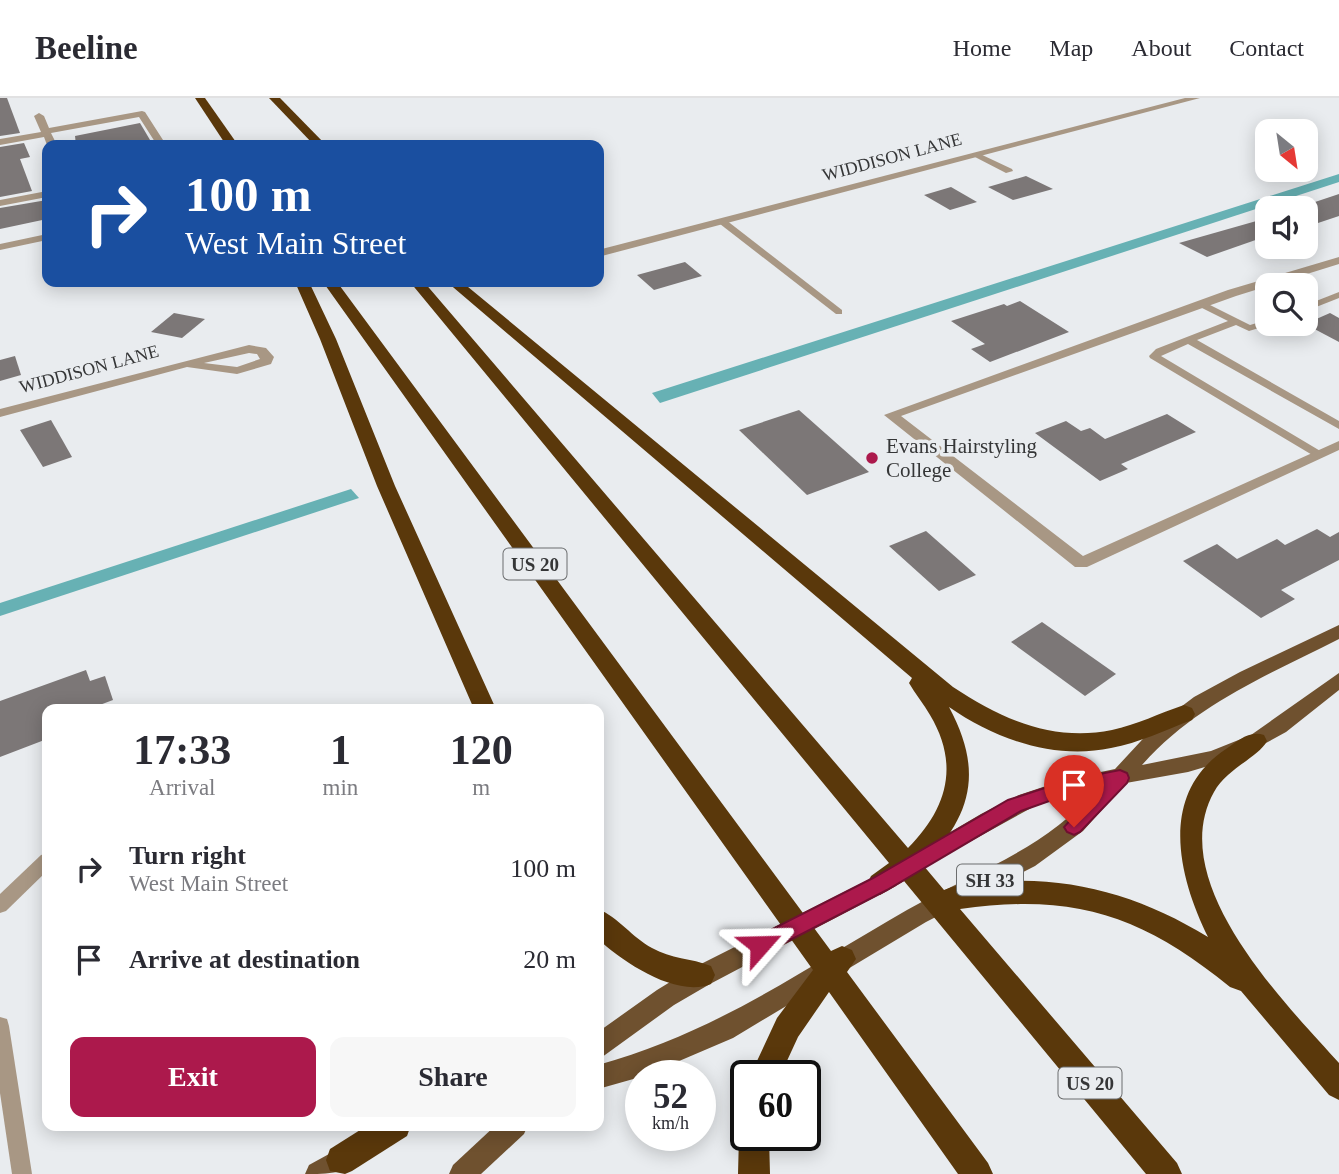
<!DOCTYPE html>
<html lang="en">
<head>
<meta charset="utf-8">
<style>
  :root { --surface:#fff; --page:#f7f7f7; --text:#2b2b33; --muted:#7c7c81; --line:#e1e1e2; --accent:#ac194c }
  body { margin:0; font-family:Georgia,serif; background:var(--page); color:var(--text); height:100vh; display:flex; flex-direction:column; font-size:26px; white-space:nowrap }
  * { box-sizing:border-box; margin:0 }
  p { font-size:23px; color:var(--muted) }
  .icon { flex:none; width:38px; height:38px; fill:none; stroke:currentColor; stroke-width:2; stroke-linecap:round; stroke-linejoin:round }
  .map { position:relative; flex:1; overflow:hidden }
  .drawer { position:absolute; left:42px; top:606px; width:562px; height:427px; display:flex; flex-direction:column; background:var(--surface); border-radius:14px; box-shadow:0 4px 18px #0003 }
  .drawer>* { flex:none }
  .top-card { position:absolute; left:42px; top:42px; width:562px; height:147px; border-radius:14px; box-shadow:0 4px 18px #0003; background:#1a4fa0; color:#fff; overflow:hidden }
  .needle { width:46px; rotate:150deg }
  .buttons { position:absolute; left:1255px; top:21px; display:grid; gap:14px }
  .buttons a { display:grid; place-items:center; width:63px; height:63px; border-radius:14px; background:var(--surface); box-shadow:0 4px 18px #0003; font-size:35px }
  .speed { position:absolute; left:625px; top:962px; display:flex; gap:14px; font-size:35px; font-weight:700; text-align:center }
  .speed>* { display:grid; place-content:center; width:91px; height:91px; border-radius:50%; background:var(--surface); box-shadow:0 4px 18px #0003; line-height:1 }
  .speed small { font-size:18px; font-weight:400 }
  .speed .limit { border:4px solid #111; border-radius:10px; background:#fff; color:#111 }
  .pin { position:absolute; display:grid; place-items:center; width:60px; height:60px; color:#fff; margin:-72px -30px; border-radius:50% 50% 50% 0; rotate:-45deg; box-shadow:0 0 7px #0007 }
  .pin .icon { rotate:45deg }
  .me { position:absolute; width:77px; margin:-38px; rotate:65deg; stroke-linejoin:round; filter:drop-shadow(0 0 5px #0008) }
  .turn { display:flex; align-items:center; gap:24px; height:147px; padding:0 28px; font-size:32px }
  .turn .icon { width:91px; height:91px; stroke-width:2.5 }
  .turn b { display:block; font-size:49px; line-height:60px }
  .eta { display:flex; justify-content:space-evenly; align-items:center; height:119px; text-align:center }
  .eta b { font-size:42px; font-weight:700; line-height:49px }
  .button { display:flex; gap:14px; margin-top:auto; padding:14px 28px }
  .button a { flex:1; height:80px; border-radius:14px; background:var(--accent); color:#fff; font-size:28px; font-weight:700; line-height:80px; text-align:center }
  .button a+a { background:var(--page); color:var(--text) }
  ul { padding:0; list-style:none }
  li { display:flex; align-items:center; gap:21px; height:91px; padding:0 28px }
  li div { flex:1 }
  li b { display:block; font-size:26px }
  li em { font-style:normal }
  header { display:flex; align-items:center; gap:42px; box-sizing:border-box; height:98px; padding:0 35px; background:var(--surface); border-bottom:2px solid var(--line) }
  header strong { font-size:33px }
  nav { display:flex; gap:38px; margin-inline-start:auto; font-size:24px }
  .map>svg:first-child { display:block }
  .water { fill:#67b1b4 }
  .building { fill:#7c7777 }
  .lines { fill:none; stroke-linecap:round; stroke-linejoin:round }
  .lane { fill:#a89784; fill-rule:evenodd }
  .street { fill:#a89784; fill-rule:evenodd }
  .primary { fill:#6f512f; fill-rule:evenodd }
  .highway { fill:#5a380b; fill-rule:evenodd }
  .route { fill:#ac194c; stroke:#701031; stroke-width:2 }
  .poi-dot { fill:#ac194c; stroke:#e9ecef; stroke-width:2.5 }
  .labels { text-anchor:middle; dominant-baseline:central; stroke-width:7; stroke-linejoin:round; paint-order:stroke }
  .far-street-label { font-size:18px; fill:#353637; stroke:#e9ecef }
  .shield { fill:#e9ecef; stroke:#6b6d6e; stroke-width:2 }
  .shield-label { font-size:19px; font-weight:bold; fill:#353637 }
  .poi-label { font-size:21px; fill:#353637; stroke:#e9ecef; text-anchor:start }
</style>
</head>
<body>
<header>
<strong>Beeline</strong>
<nav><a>Home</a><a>Map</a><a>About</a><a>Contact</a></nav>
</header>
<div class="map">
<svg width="1339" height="1076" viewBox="0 0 1339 1076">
  <rect width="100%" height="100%" fill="#e9ecef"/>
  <!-- water -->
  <g class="water">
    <path d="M 1339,76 L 1339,84 L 660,305 L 652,295 Z"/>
    <path d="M 351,391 L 359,400 L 0,518 L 0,505 Z"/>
  </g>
  <!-- building -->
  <g class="building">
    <path d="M 0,0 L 7,0 L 20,35 L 0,38 Z"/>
    <path d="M 140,25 L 153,47 L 76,47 L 75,38 Z"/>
    <path d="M 24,45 L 30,59 L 20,61 L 32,93 L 0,99 L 0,49 Z"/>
    <path d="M 1026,78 L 1053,91 L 1013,102 L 988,89 Z"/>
    <path d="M 951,89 L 977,104 L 950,112 L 924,97 Z"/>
    <path d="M 1339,96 L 1339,118 L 1306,129 L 1306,107 Z"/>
    <path d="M 47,102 L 47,121 L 0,131 L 0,110 Z"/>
    <path d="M 1267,120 L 1267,138 L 1207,159 L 1179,145 Z"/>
    <path d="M 685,164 L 702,178 L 654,192 L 637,177 Z"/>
    <path d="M 1020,203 L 1069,234 L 990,264 L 971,251 L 985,246 L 951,223 L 1004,206 L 1007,208 Z"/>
    <path d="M 174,215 L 205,221 L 182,240 L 151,234 Z"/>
    <path d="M 1330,215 L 1339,220 L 1339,244 L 1305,226 Z"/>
    <path d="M 15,258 L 21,277 L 0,283 L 0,262 Z"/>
    <path d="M 799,312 L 869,374 L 807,397 L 739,332 Z"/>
    <path d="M 1167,316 L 1196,334 L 1121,366 L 1128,371 L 1100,383 L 1035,335 L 1066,323 L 1081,333 L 1090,330 L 1105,341 Z"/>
    <path d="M 51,322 L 72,359 L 43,369 L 20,332 Z"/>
    <path d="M 1317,431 L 1330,439 L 1339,434 L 1339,462 L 1281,492 L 1295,501 L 1261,520 L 1183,463 L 1217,446 L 1237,461 L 1277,441 L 1285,447 Z"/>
    <path d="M 926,433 L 976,477 L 939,493 L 889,448 Z"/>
    <path d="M 1042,524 L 1116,576 L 1085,598 L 1011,544 Z"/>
    <path d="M 86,572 L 90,583 L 105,578 L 113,602 L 89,611 L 47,611 L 47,641 L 0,659 L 0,603 Z"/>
  </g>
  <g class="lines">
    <!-- lane -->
    <g class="lane">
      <path d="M 978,55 L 1012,71 L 1013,73 L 1006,75 L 975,59 L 974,57 Z"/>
      <path d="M 720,122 L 726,122 L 842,212 L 842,216 L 836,216 L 720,126 Z"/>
      <path d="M 1339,194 L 1339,200 L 1306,213 L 1306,207 Z"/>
      <path d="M 1198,204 L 1204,204 L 1250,227 L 1267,222 L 1267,226 L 1272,226 L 1249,233 L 1236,227 L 1197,242 L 1339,323 L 1339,331 L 1188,246 L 1161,258 L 1322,354 L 1322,358 L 1314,358 L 1150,260 L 1149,258 L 1156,251 L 1228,223 L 1198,208 Z"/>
      <path d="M 47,755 L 47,773 L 6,813 L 0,815 L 0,796 L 41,757 Z"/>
      <path d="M 0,919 L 7,921 L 9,928 L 32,1076 L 12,1076 L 0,995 Z"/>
    </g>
    <!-- street -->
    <g class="street">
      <path d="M 1185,0 L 1200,0 L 598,159 L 598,152 Z"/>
      <path d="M 142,13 L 145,14 L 163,42 L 161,44 L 155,44 L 139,19 L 51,35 L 57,47 L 47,47 L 44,39 L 0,47 L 0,41 L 41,34 L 34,18 L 39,15 L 44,18 L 49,30 Z"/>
      <path d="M 47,93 L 47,99 L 0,108 L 0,102 Z"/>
      <path d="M 47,136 L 47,142 L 0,152 L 0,146 Z"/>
      <path d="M 1339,159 L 1339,166 L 1236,198 L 901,318 L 1083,458 L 1339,343 L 1339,352 L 1087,469 L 1075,469 L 884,317 L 1228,192 Z"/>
      <path d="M 249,247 L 266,250 L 274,259 L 271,266 L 237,276 L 187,269 L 0,319 L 0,311 ZM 249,255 L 257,256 L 260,261 L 237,269 L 204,265 Z"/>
    </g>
    <!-- primary -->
    <g class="primary">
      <path d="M 1339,527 L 1339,541 C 1268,577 1196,606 1142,667 L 1211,653 L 1251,637 L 1339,575 L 1339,592 L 1286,634 L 1242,658 L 1188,674 L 1126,685 L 1083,733 L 1035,768 L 926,824 L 733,940 L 644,978 L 598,991 L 598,967 C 717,934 802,872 907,812 C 976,773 1043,753 1098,690 L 1067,697 L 1033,709 L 915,774 L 908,771 L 904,765 L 908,759 L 981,716 L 1019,697 L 1067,681 L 1115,671 L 1153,630 L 1194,599 L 1240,574 Z"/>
      <path d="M 888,772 L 896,774 L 899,781 L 896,788 L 710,886 L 674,907 L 598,962 L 598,934 L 657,892 L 693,870 Z"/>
      <path d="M 496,1027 L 528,1027 L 524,1036 L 481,1076 L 449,1076 L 453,1067 Z"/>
      <path d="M 349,1045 L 358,1049 L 362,1058 C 352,1076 326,1076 305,1076 L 309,1067 Z"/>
    </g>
    <!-- highway -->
    <g class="highway">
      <path d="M 195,0 L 205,0 L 238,47 L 226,47 Z"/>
      <path d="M 269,0 L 280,0 L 326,47 L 314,47 Z"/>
      <path d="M 295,184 L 309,184 L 336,241 L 395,388 L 496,611 L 474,611 L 377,388 L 320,241 Z"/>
      <path d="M 323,184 L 337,184 L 831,853 L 842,848 L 852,852 L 856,861 L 847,874 L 988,1065 L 993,1076 L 958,1076 L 829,894 L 798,939 L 780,978 L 750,978 L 777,920 L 813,872 Z"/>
      <path d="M 410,184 L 424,184 L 908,750 C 947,711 960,667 930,617 C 924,606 915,596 909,585 L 912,580 L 447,184 L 462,184 L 953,589 C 1001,621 1053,644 1112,632 C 1136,627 1160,615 1184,607 L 1192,610 L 1195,616 L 1192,622 C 1165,632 1139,645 1111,650 C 1054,662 995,641 949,609 C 983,672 973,717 923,767 L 944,792 C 963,784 987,783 1008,783 C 1080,780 1146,801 1208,839 C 1178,778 1158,696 1226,651 C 1238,643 1249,632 1264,637 L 1267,643 C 1258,660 1227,670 1214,694 C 1164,784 1285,905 1339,965 L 1339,1002 L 1329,997 L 1241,893 L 1230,889 C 1141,817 1075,795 960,811 L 1177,1065 L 1182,1076 L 1146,1076 L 904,783 L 880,797 L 871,794 L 867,786 L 871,778 L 889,765 Z"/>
      <path d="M 598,811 C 618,819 633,840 652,850 C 671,861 691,860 711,868 L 715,877 L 711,886 C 676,900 623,864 598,841 Z"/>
      <path d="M 746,1026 L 746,1038 L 769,1038 L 770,1076 L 738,1076 L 739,1038 Z"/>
      <path d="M 368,1027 L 411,1027 L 407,1038 L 352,1073 L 345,1076 L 330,1073 L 326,1062 L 330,1051 Z"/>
    </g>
  </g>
  <!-- route -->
  <path class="route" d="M 1120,672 L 1127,675 L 1129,680 L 1127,685 L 1080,734 L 1074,737 L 1067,734 L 1064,729 L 1098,691 L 1069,696 L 1021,713 L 887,792 L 767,854 L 760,857 L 753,854 L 750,847 L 753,841 L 873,780 L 1008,702 L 1069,682 Z"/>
  <!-- markers -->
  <circle class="poi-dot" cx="872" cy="360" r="7"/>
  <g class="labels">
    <!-- far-street labels -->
    <g class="far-street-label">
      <text transform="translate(892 59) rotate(-15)">WIDDISON LANE</text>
      <text transform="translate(89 271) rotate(-15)">WIDDISON LANE</text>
    </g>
    <!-- shield labels -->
    <g class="shield">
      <rect x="503.5" y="450.5" width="63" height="31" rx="5"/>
      <rect x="957" y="766.5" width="66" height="31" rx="5"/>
      <rect x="1058.5" y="969.5" width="63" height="31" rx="5"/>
    </g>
    <g class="shield-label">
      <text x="535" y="466">US 20</text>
      <text x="990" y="782">SH 33</text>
      <text x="1090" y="985">US 20</text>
    </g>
    <!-- poi labels -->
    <g class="poi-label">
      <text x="886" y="348">Evans Hairstyling<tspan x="886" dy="24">College</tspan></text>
    </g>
  </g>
</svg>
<div class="buttons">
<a><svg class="needle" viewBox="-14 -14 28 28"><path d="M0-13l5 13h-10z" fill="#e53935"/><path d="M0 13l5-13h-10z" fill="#7c7c81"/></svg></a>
<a><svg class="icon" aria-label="sound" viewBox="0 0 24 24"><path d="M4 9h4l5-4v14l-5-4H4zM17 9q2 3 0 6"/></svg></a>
<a><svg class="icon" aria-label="search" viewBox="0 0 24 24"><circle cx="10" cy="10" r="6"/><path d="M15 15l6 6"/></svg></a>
</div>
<div class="speed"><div>52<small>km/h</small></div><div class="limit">60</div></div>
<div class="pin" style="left:1074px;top:729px;background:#d93025"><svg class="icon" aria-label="arrive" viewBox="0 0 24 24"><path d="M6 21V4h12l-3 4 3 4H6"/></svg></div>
<svg class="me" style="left:760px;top:847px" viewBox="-20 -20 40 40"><path d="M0-17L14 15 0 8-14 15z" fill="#ac194c" stroke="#fff" stroke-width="4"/></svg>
<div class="top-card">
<div class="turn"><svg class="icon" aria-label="right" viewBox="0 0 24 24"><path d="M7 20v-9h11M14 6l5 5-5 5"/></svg><div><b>100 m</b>West Main Street</div></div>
</div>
<section class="drawer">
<div class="eta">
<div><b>17:33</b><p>Arrival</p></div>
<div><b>1</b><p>min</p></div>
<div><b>120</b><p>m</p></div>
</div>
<ul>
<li><svg class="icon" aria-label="right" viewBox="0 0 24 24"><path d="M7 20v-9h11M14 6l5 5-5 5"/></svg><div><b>Turn right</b><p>West Main Street</p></div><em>100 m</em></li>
<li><svg class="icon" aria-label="arrive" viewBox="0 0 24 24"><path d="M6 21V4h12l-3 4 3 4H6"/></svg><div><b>Arrive at destination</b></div><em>20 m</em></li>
</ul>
<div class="button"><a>Exit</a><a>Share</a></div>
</section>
</div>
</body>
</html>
